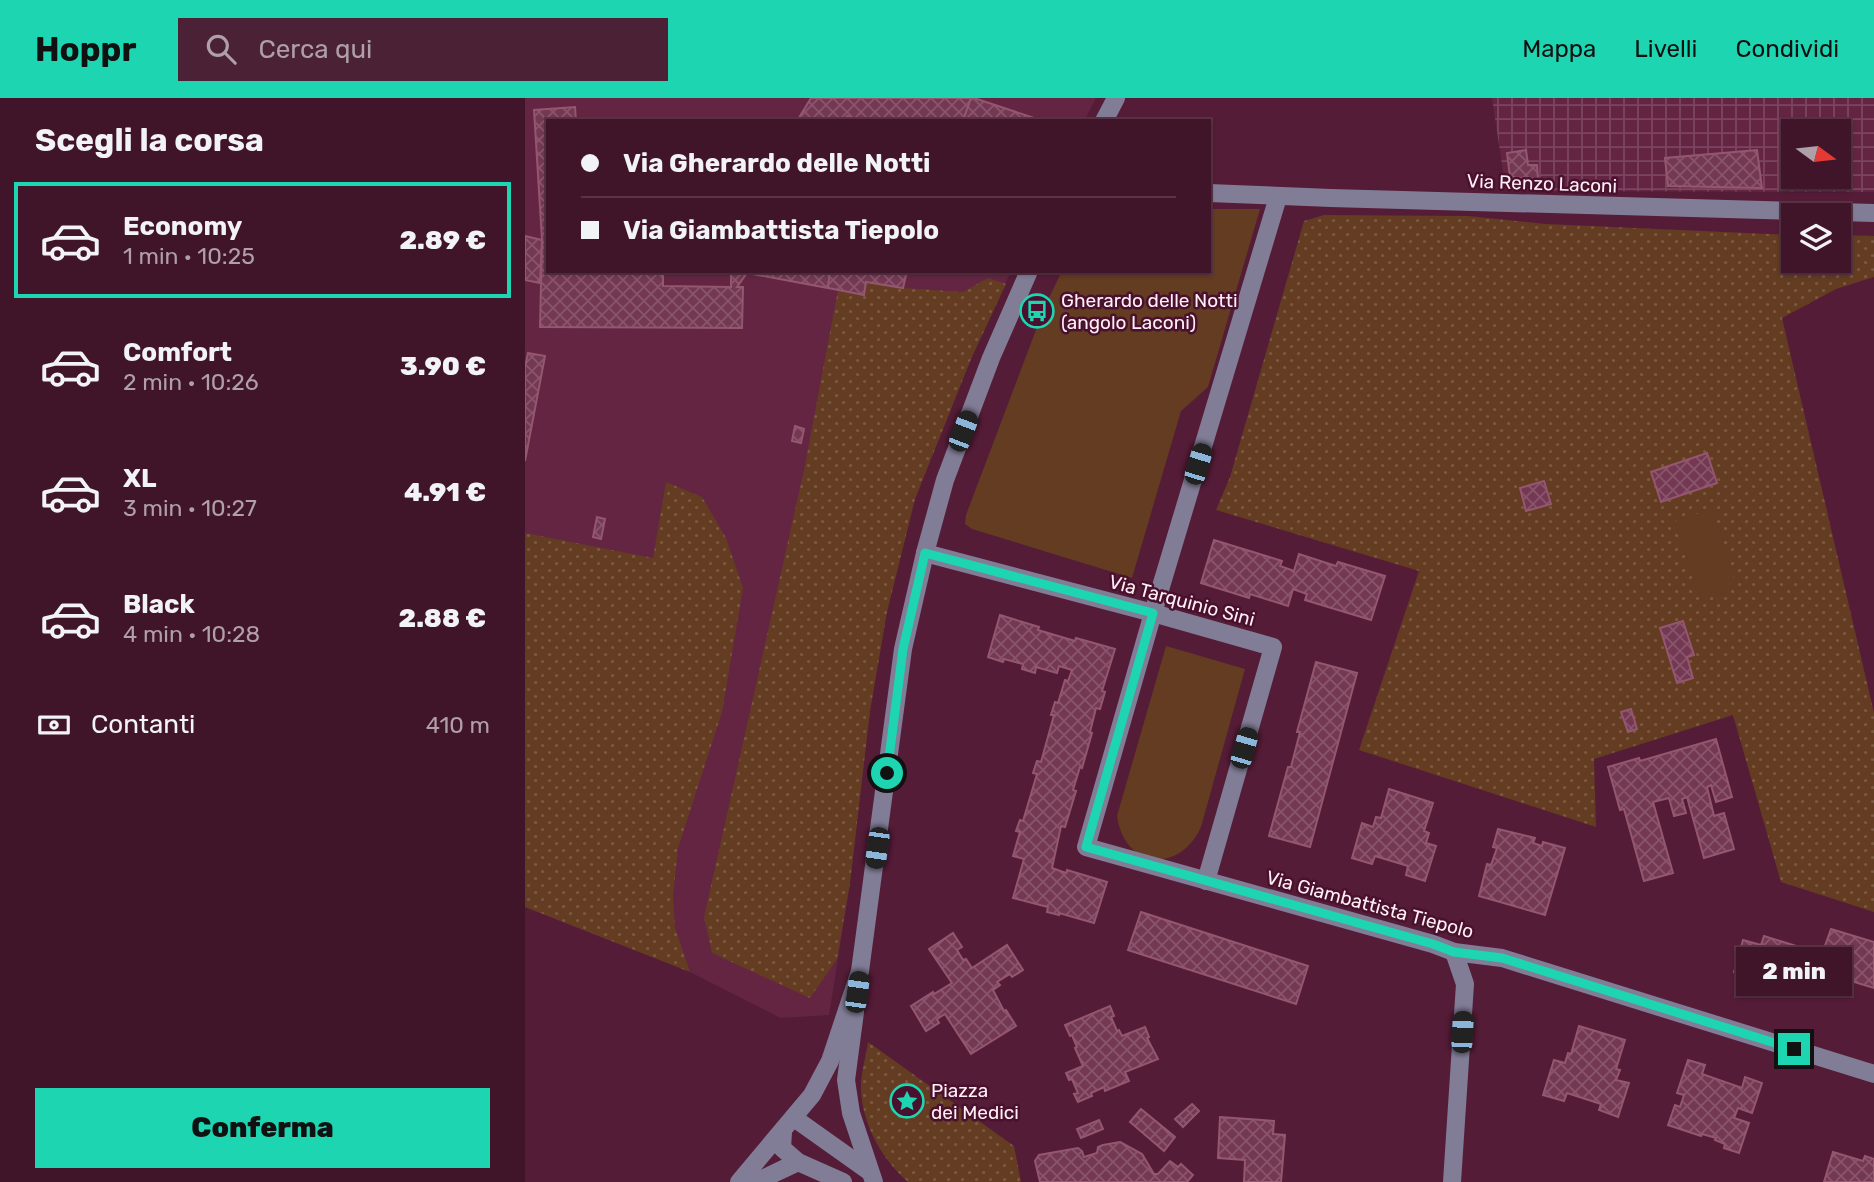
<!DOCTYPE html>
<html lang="it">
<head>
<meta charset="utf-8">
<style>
	body { margin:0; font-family:Rubik,sans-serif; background:#4b2235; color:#f1f3f6; height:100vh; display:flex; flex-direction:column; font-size:26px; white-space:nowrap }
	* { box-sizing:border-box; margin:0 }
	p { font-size:23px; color:#ae9fa8 }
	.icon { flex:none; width:38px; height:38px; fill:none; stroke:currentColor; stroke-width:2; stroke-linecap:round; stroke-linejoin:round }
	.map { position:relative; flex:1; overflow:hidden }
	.details { display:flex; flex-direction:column; background:#401529; width:525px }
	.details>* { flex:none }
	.hud { position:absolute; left:21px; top:21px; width:665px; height:154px; border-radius:0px; box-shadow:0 2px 5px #0004,0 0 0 2px #593446; display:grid; align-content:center; height:154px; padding:0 35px; background:#401529 }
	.needle { width:46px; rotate:105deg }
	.buttons { position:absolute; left:1256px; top:21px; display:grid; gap:14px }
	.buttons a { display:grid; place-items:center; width:70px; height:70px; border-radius:0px; background:#401529; box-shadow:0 2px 5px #0004,0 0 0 2px #593446; font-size:35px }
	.end { position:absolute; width:32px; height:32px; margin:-16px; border:9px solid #1dd5b1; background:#111; box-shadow:0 0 0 4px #111 }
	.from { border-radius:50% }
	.bubble { position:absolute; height:49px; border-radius:0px; background:#401529; box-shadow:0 2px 5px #0004,0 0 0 2px #593446; font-size:23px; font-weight:800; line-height:49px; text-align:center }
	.car { position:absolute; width:21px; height:42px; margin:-21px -10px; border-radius:9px; box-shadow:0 0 5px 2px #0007; background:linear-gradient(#222 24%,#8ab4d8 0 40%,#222 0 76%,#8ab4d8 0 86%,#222 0) }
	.hud b { display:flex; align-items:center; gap:24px; height:66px; font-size:26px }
	.hud b+b { border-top:2px solid #593446 }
	.hud i { width:18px; height:18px; background:#f1f3f6 }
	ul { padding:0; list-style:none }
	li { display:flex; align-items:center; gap:21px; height:116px; margin:0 14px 10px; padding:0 21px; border:4px solid transparent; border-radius:0px }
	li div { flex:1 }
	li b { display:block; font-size:26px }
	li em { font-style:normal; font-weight:800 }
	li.on { border-color:#1dd5b1 }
	li>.icon { width:63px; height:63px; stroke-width:1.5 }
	h2 { padding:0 35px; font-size:32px; line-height:84px }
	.pay { display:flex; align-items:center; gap:18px; height:77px; padding:0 35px; font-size:26px }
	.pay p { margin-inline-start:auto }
	.primary-button { display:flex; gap:14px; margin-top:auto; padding:14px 35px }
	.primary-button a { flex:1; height:80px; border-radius:0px; background:#1dd5b1; color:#111; font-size:28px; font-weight:800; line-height:80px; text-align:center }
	header { display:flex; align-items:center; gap:42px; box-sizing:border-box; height:98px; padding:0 35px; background:#1dd5b1; color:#111 }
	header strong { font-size:33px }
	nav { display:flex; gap:38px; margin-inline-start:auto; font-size:24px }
	.search { width:490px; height:63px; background:#4b2235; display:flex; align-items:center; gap:18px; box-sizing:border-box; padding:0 24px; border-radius:0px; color:#ae9fa8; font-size:26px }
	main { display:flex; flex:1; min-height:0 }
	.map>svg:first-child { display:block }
	.built { fill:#642543 }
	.industrial { fill:url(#industrial-grid); fill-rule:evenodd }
	.grass { fill:url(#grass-dots) }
	.park { fill:#633c21 }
	.building { fill:url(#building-cross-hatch); stroke:#955670; stroke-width:2 }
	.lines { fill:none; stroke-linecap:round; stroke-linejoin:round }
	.minor { stroke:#827d97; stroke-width:18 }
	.route { stroke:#1dd5b1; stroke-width:9 }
	.labels { text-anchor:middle; stroke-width:5; stroke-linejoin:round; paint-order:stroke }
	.street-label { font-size:19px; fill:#ffeff5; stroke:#49112d }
	.poi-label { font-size:19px; fill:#ffeff5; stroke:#49112d; text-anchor:start }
</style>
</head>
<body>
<header>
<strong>Hoppr</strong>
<div class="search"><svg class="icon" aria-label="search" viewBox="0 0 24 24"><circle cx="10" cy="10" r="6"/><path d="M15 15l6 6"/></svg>Cerca qui</div>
<nav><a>Mappa</a><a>Livelli</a><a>Condividi</a></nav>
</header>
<main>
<section class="details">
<h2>Scegli la corsa</h2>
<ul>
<li class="on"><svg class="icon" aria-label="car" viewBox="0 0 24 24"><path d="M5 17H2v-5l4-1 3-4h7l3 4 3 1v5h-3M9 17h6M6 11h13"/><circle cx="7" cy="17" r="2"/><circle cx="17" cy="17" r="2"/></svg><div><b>Economy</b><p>1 min · 10:25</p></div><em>2.89 €</em></li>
<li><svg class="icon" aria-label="car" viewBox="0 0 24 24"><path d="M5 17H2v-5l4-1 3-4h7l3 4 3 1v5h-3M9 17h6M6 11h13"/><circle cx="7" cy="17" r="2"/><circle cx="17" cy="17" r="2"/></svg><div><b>Comfort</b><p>2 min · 10:26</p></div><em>3.90 €</em></li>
<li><svg class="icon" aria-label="car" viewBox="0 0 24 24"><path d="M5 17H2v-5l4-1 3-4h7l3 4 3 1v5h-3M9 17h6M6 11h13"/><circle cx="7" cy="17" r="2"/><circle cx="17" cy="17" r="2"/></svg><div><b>XL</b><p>3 min · 10:27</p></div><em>4.91 €</em></li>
<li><svg class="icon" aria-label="car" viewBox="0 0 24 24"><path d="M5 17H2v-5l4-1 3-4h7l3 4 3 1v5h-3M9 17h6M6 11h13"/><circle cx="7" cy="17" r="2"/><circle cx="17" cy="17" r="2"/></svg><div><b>Black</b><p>4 min · 10:28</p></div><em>2.88 €</em></li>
</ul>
<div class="pay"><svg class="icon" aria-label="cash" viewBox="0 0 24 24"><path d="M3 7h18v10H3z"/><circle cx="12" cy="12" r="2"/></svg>Contanti<p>410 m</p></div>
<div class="primary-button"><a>Conferma</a></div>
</section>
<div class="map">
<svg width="1349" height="1084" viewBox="0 0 1349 1084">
	<defs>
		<pattern id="industrial-grid" width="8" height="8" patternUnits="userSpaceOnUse" patternTransform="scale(1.75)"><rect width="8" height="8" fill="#642543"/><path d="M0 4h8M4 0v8" fill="none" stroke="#7b455f"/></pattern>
		<pattern id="grass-dots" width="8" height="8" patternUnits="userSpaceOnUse" patternTransform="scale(1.75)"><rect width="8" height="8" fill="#633c21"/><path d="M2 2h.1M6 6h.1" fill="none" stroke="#7a5842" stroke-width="1.8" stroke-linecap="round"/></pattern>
		<pattern id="building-cross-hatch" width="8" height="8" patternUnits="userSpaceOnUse" patternTransform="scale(1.75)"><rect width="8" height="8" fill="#743852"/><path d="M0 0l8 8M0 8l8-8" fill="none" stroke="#89556c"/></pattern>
	</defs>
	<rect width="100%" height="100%" fill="#551c37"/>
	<path class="built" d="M0 0H571L559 23H23V173H486L446 261 390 401 362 513 345 613 325 785 304 917 256 920 165 874 0 809Z"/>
	<path class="industrial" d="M967 0H1349V94L981 93ZM1269 33H1314V79H1269Z"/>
	<g class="grass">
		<path d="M799 117 943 118 1021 126 1269 137V163H1314V137L1349 138V179L1311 191 1257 220 1349 615V814L1256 784 1208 617 1069 661 1071 729 834 652 894 473 691 412 705 379 779 123Z"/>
		<path d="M463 180 481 186 446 261 390 401 362 514 345 613 325 785 312 861 285 900 187 855 179 819 279 372 313 192 339 197 341 184 378 190 438 194Z"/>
		<path d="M141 384 177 399 201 440 218 490 197 614 153 750 148 799 150 830 165 874 0 809V435L128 460Z"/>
		<path d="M343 944 489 1048 496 1084H383C357 1061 338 1028 336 993 335 977 341 959 343 944Z"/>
	</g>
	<g class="park">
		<path d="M684 111H735L683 289 656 313 607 480 447 431 440 426 441 417 520 208 537 173H684Z"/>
		<path d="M1187 411 1212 490 1175 502 1150 423Z"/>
		<path d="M641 548 720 571 676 729C654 777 599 770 592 718Z"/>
	</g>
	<g class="building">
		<path d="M286 0H446L438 23H337L322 18 319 23H272Z"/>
		<path d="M446 0H449L518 23H438Z"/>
		<path d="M50 9 51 23H23V173H138V188L206 189V173H305L303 190 222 175 212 189H218L217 230 15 229 17 142 9 12Z"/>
		<path d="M1001 52 1003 67H1012L1013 81 985 79 982 55Z"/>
		<path d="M1232 52 1237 90 1143 88 1140 60Z"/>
		<path d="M0 138 17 142 15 185 0 182Z"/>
		<path d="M305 173H382L378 190 341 184 339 197 303 190Z"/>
		<path d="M3 255 20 258 0 363V269Z"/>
		<path d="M270 328 279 331 276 345 267 343Z"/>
		<path d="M1182 355 1192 385 1136 404 1126 374Z"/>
		<path d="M1019 383 1026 406 1001 413 995 390Z"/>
		<path d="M72 419 80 421 76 441 68 439Z"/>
		<path d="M689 442 757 463 755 468 769 473 774 456 811 468 813 464 860 478 846 522 780 502 782 496 768 491 763 508 725 496 724 500 676 485Z"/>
		<path d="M475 517 514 529 513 532 550 543 551 540 590 551 577 593 580 594 575 611 571 610 565 634 567 635 557 670 555 669 548 692 551 693 540 729 536 728 527 770 541 775 542 772 582 784 569 825 534 815V817L522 814 523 809 488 800 499 761 488 758 495 734 491 733 495 722 498 723 512 676 508 675 512 663 516 664 529 617H526L530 604 533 605 540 582 543 583 547 572 534 568 532 575 511 569 510 575 497 571 498 566 479 561 478 564 463 559Z"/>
		<path d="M1158 523 1169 557 1162 559 1168 580 1152 585 1135 530Z"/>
		<path d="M791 564 832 575 785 749 744 738 763 669H766L775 634H772Z"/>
		<path d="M1106 611 1112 631 1103 634 1096 614Z"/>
		<path d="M1191 641 1207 699 1191 704 1186 687 1182 689 1189 718 1199 715 1209 751 1179 760 1162 699 1157 701 1161 715 1149 718 1144 700 1128 704 1148 775 1119 783 1099 711 1095 712 1083 669 1114 660 1115 663Z"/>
		<path d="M864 691 908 705 899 733 904 735 901 745 911 748 900 783 881 777 883 768 850 758 847 766 827 760 837 725 848 729 851 719 856 720Z"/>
		<path d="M973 731 1010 740 1008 745 1017 748 1018 744 1040 750 1020 817 954 798 962 766 966 767 972 750 968 749Z"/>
		<path d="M616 814 783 868 771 906 603 852Z"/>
		<path d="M1306 831 1349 844V890L1293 873 1285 898 1209 874 1218 842 1236 847 1239 838 1297 856Z"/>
		<path d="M428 835 437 849 432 852 438 862 441 861 447 870 482 847 498 872 487 879 485 876 472 884 475 887 468 892 479 913 481 912 491 928 446 956 420 916 412 921 414 925 401 933 386 908 408 894 409 896 427 885 404 851Z"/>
		<path d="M585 908 589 918 586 919 592 933 594 932 597 938 620 929 624 939 622 940 633 961 600 974 604 983 580 993 579 989 566 995 567 998 553 1004 549 996 553 995 547 981 544 982 541 975 558 968 550 950 552 949 547 937 545 938 540 927Z"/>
		<path d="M1054 928 1100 942 1091 971 1095 972 1091 982 1104 985 1093 1019 1074 1012 1076 1006 1042 995 1039 1003 1018 997 1029 962 1040 965 1043 955 1046 956Z"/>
		<path d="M1163 962 1180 967 1177 976 1217 990 1220 979 1237 985 1227 1015 1213 1010 1209 1020 1224 1025 1214 1055 1199 1050 1200 1046 1190 1042 1191 1040 1177 1036 1176 1038 1143 1027 1150 1007 1155 1009 1159 997 1152 995Z"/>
		<path d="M667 1006 674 1013 658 1029 650 1021Z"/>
		<path d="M616 1011 650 1039 639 1053 605 1024Z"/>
		<path d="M695 1019 749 1023 748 1036 760 1037 756 1084H719L720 1062 693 1060Z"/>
		<path d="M574 1022 578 1031 556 1040 552 1031Z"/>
		<path d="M595 1044 617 1056 629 1076H633L645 1063 653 1069 656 1066 668 1077 662 1084H515L510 1063 514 1057 553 1050 557 1053 559 1059 572 1055 573 1049 578 1047Z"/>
		<path d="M1308 1054 1338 1063 1340 1058 1349 1061V1084H1299Z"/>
	</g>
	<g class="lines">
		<g class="minor">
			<path d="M579 23 591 0"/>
			<path d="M684 95 806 100 1349 115"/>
			<path d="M753 99 628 515 561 749 908 846 929 854 977 860 1349 976"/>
			<path d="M400 455 628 515 748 549 681 783"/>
			<path d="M330 914 321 982 326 1015 349 1084"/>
			<path d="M269 1020 345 1074"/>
			<path d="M258 1034 257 1050 273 1064 318 1084"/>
			<path d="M214 1084 287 997 305 963 335 873 378 551 400 455 420 382 466 260 504 173"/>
			<path d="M231 1084 273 1064"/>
			<path d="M927 1084 940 886 929 854"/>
		</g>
	</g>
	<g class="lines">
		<path class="route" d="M362 675 378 551 400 455 628 515 561 749 908 846 929 854 977 860 1269 951"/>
	</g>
	<defs>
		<symbol id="bus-ring" viewBox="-11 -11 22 22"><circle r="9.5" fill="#49112d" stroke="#1dd5b1" stroke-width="1.5"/><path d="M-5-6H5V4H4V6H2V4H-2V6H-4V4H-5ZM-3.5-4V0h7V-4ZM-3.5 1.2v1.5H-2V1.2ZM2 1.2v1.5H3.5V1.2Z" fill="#1dd5b1"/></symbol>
		<symbol id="sight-ring" viewBox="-11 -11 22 22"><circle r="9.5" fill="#49112d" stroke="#1dd5b1" stroke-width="1.5"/><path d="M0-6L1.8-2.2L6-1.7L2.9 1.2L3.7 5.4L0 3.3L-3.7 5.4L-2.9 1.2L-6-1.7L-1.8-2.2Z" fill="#1dd5b1"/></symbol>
	</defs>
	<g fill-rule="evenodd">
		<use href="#bus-ring" x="493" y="194" width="38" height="38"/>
		<use href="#sight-ring" x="363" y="984" width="38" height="38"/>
	</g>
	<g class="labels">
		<g class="street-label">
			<text transform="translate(1017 85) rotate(2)" y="7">Via Renzo Laconi</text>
			<text transform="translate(657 502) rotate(15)" y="7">Via Tarquinio Sini</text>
			<text transform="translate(845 806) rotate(15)" y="7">Via Giambattista Tiepolo</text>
		</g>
		<g class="poi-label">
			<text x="536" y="209">Gherardo delle Notti<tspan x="536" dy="22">(angolo Laconi)</tspan></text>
			<text x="406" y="999">Piazza<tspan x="406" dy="22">dei Medici</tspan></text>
		</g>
	</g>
</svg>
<div class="buttons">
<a><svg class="needle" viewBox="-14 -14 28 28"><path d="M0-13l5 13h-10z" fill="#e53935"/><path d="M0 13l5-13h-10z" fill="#ae9fa8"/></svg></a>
<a><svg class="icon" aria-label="layers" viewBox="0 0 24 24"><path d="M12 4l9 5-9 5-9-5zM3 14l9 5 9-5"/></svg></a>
</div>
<i class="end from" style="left:362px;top:675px"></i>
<i class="end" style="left:1269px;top:951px"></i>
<div class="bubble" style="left:1211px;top:849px;width:116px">2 min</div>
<i class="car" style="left:438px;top:333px;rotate:21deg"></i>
<i class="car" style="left:673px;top:366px;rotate:17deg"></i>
<i class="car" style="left:719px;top:650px;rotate:16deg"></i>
<i class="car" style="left:352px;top:750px;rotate:188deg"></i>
<i class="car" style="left:332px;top:894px;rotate:8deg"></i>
<i class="car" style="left:937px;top:934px;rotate:3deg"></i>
<div class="hud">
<b><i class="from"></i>Via Gherardo delle Notti</b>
<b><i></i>Via Giambattista Tiepolo</b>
</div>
</div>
</main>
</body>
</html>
